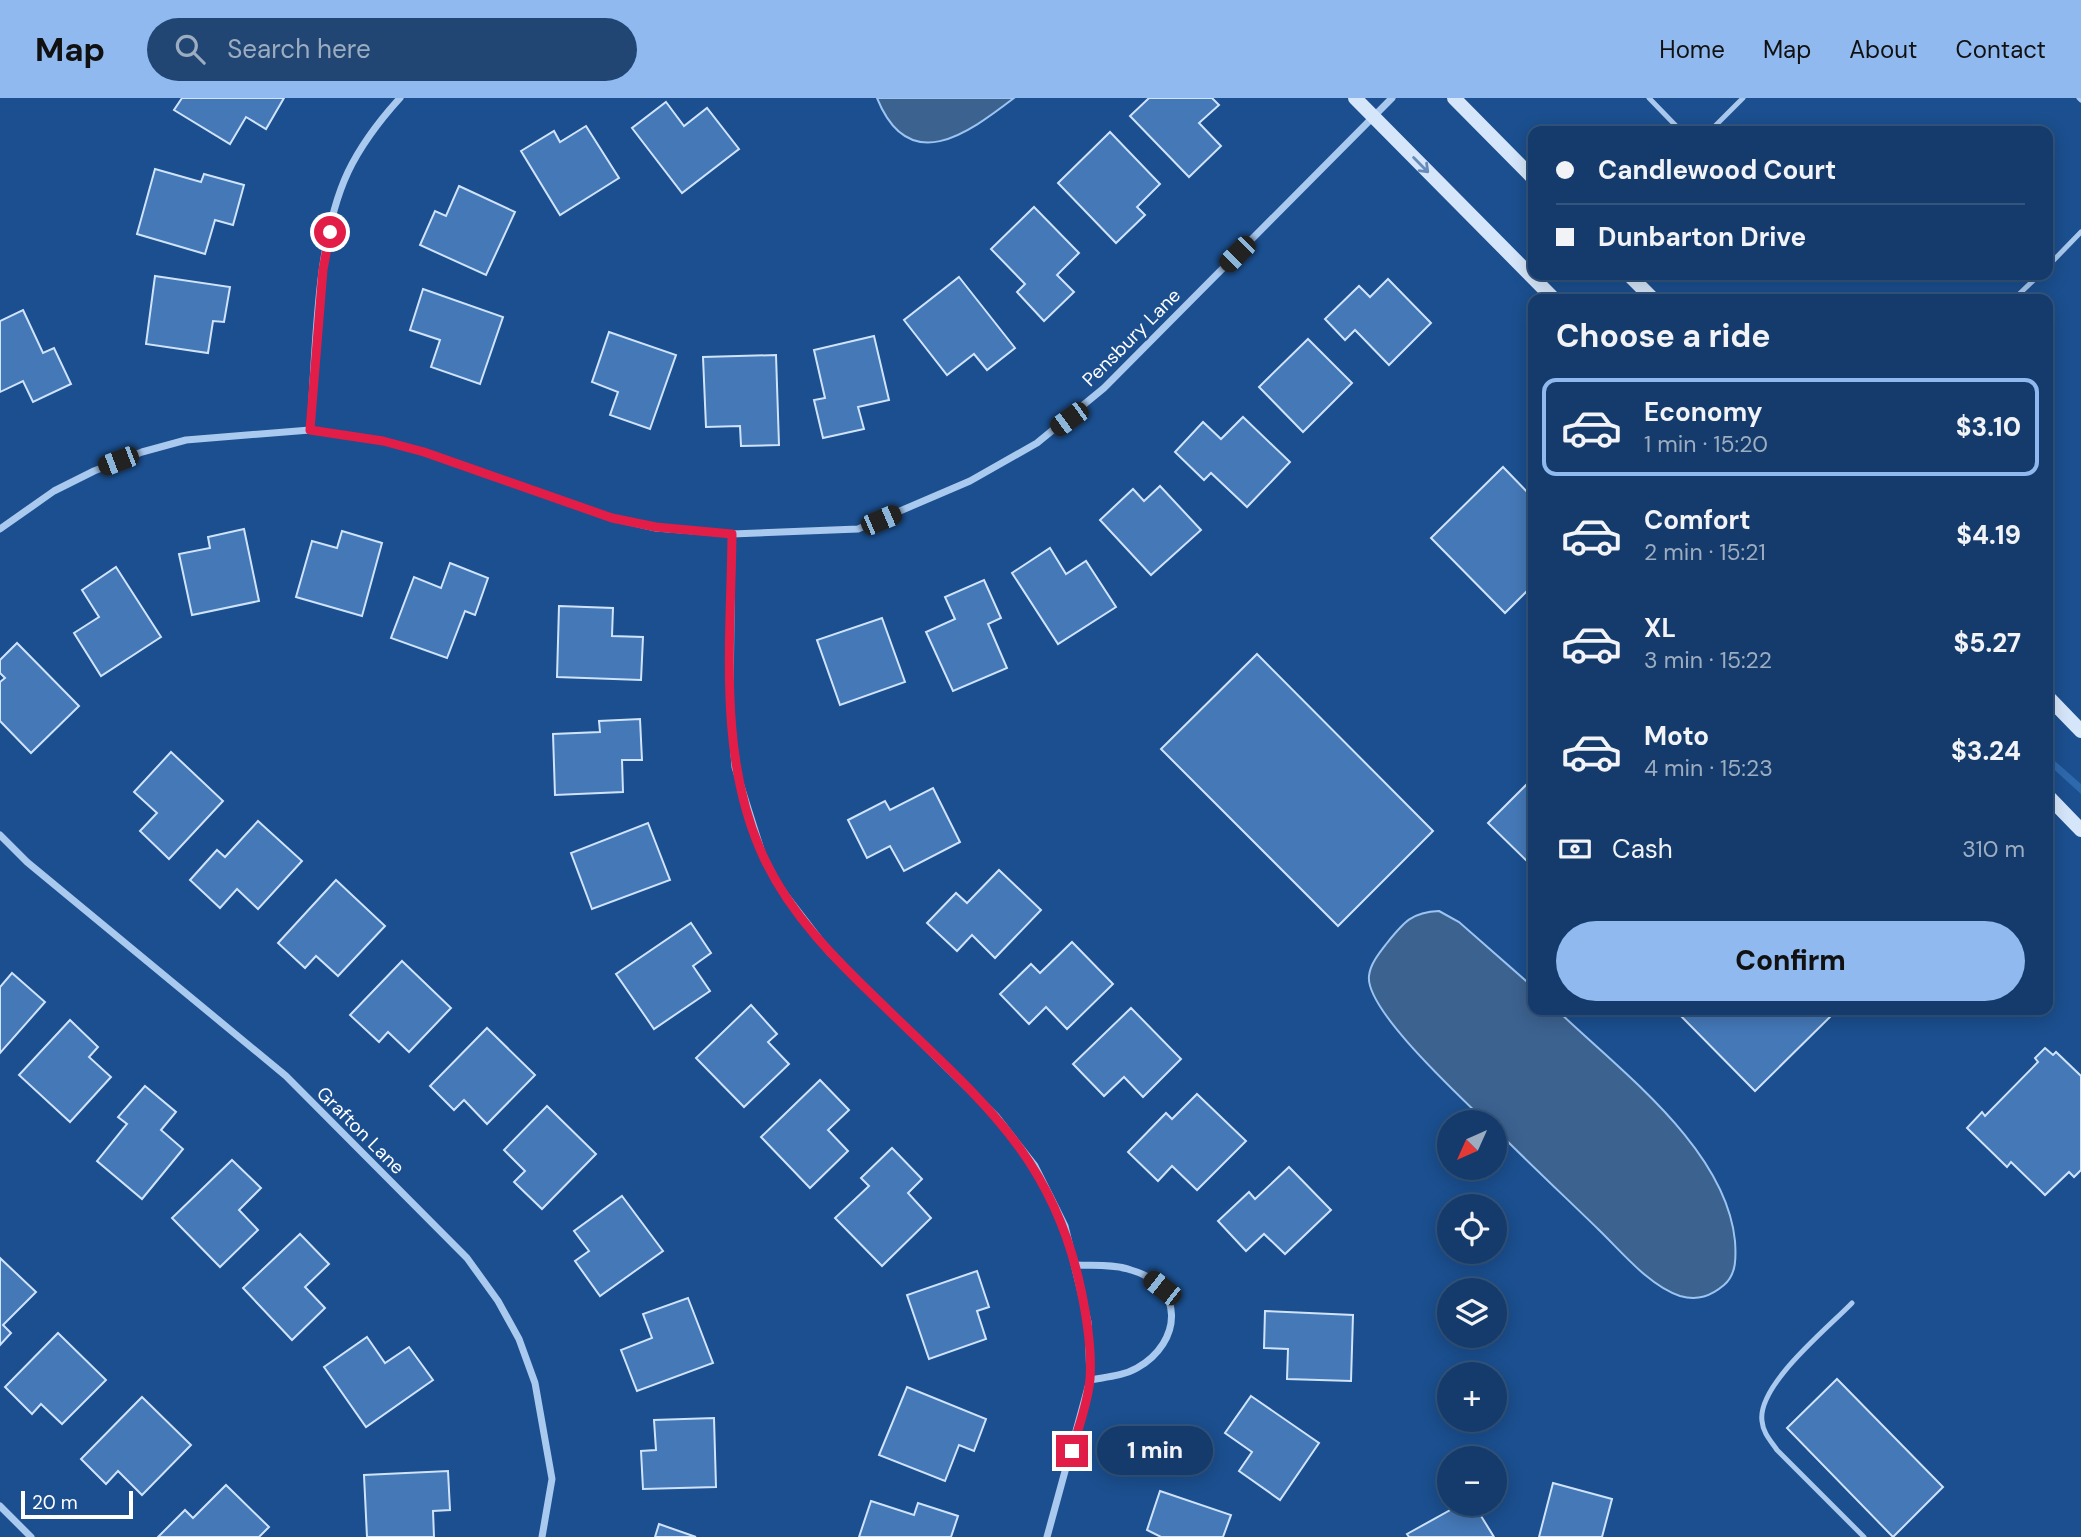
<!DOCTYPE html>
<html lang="en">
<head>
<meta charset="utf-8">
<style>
	body { margin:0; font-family:"DM Sans",sans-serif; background:#214673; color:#f1f3f6; height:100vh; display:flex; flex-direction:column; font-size:26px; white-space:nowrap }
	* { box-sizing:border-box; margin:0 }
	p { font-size:23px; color:#9dadc1 }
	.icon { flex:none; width:38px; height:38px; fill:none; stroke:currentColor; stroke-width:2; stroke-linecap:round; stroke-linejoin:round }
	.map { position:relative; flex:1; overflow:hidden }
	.panel { position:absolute; left:1528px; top:196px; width:525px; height:721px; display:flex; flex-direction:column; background:#143b6b; border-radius:14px; box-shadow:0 4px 18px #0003,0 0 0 2px #33557e }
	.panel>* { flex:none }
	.top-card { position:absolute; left:1528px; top:28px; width:525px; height:154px; border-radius:14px; box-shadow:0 4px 18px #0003,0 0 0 2px #33557e; display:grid; align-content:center; height:154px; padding:0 28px; background:#143b6b }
	.needle { width:46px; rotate:225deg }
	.controls { position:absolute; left:1437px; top:1012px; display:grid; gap:14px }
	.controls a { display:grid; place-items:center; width:70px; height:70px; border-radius:50%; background:#143b6b; box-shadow:0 4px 18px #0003,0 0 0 2px #33557e; font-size:35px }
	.scale { position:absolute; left:21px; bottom:18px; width:112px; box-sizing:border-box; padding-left:7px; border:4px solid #fff; border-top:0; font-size:19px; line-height:24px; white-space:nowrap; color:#fff; -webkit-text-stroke:5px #1b4f8f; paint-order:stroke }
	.end { position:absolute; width:32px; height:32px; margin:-16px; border:9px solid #e11d48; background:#fff; box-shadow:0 0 0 4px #fff }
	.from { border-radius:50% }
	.bubble { position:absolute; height:49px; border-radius:24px; background:#143b6b; box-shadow:0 4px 18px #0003,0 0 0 2px #33557e; font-size:23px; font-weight:800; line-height:49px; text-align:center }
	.car { position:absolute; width:21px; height:42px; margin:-21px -10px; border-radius:9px; box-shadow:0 0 5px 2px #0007; background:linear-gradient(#222 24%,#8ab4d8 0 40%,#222 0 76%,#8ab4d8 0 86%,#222 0) }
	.top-card b { display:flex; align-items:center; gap:24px; height:66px; font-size:26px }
	.top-card b+b { border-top:2px solid #33557e }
	.top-card i { width:18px; height:18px; background:#f1f3f6 }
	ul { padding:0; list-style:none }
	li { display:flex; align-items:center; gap:21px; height:98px; margin:0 14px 10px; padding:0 14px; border:4px solid transparent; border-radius:14px }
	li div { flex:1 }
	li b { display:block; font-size:26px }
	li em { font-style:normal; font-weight:800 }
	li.current { border-color:#90b9f0 }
	li>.icon { width:63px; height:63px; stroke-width:1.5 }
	h2 { padding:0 28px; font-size:32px; line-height:84px }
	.pay { display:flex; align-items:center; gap:18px; height:77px; padding:0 28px; font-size:26px }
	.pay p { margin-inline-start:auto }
	.button { display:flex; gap:14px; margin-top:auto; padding:14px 28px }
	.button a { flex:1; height:80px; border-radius:42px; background:#90b9f0; color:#111; font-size:28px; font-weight:800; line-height:80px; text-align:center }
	header { display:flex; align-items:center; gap:42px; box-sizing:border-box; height:98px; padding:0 35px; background:#90b9f0; color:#111 }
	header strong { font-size:33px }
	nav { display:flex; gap:38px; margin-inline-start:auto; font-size:24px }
	.search { width:490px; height:63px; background:#214673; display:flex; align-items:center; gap:18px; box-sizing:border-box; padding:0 24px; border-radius:38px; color:#9dadc1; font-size:26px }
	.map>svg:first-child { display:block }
	.green { fill:#2e69ad }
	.water { fill:#3c6290; stroke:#9cc4f0; stroke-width:2 }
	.building { fill:#4478b7; stroke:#cfe3fa; stroke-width:2 }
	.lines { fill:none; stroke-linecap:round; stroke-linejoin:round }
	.service { stroke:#a9c9ee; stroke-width:5 }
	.minor { stroke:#a9c9ee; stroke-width:7 }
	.secondary { stroke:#d6e6fa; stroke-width:14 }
	.oneway { stroke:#668bba }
	.route { stroke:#e11d48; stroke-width:9 }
	.labels { text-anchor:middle; stroke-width:5; stroke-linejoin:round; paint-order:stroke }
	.street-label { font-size:19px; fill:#fff; stroke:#1b4f8f }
</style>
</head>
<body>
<header>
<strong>Map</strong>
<div class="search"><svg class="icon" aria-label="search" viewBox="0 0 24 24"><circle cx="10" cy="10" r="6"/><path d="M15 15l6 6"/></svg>Search here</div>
<nav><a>Home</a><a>Map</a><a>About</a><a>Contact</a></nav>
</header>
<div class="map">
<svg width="2081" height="1439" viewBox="0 0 2081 1439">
	<rect width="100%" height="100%" fill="#1b4f8f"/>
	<path class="green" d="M2048 657 2081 686V696L2048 666Z"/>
	<g class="water">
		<path d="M877 0H1014C967 36 909 79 877 0Z"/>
		<path d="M1439 813 1459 824 1533 889V912H1557C1619 972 1726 1050 1735 1143 1736 1158 1737 1176 1724 1187 1711 1198 1698 1203 1680 1198 1649 1188 1621 1153 1598 1131 1564 1098 1529 1065 1495 1031L1494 1024H1486C1462 1000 1365 912 1369 878 1370 866 1380 854 1387 845 1404 824 1412 814 1439 813Z"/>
	</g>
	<g class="building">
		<path d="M182 0H284L266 31 246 19 230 46 174 12Z"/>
		<path d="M1149 0H1212L1219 7 1199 25 1221 48 1189 79 1130 18Z"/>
		<path d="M666 4 684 28 707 10 739 51 682 95 632 30Z"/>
		<path d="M586 28 619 80 560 117 521 53 554 33 560 44Z"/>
		<path d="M1110 34 1160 86 1137 109 1145 117 1116 145 1058 85Z"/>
		<path d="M155 71 201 84 204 76 244 87 233 127 215 122 205 156 137 136Z"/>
		<path d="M459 88 515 114 486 177 420 147 435 113 446 118Z"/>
		<path d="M1034 109 1079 155 1057 177 1074 194 1044 223 1017 194 1025 186 991 151Z"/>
		<path d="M155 178 230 189 224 224 213 223 208 255 146 246Z"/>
		<path d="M959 179 1015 250 987 272 974 256 947 277 904 222Z"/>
		<path d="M1388 181 1431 225 1389 267 1355 232 1345 242 1325 221 1359 188 1370 199Z"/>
		<path d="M423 191 503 219 480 286 431 269 440 242 410 232Z"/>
		<path d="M23 212 43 255 54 250 71 286 33 304 23 283 0 294V223Z"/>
		<path d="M609 234 676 257 650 331 610 317 618 294 592 284Z"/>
		<path d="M874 238 889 302 858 309 864 331 823 340 814 302 825 300 814 252Z"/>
		<path d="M1308 241 1352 285 1303 334 1259 289Z"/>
		<path d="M776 257 779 347 741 348 740 328 706 329 703 259Z"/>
		<path d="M1243 319 1290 364 1247 409 1211 375 1204 382 1175 354 1203 324 1221 341Z"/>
		<path d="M1503 369 1533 400V487L1505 515 1431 440Z"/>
		<path d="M1160 388 1201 432 1151 477 1100 422 1133 391 1144 403Z"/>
		<path d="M244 431 259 503 192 517 179 456 210 450 208 439Z"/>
		<path d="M342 433 382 445 362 518 296 499 312 443 337 450Z"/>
		<path d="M1050 450 1066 476 1086 463 1116 509 1058 546 1012 475Z"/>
		<path d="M450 465 488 480 475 517 465 513 447 560 391 540 414 479 441 490Z"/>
		<path d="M116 469 161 539 101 578 74 535 99 519 82 492Z"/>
		<path d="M984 482 1001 520 988 526 1007 570 953 593 926 534 955 521 945 499Z"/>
		<path d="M559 508 613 510 612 538 643 539 641 582 557 579Z"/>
		<path d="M882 520 905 584 840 607 817 542Z"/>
		<path d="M17 545 79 608 31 655 0 623V584L5 580 0 575V562Z"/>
		<path d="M1257 556 1433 733 1338 828 1161 651Z"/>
		<path d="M640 621 642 662H622L623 694 555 697 553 636 600 634 599 623Z"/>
		<path d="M171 654 223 703 169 761 140 733 157 715 134 694Z"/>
		<path d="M1533 680V769L1488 725Z"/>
		<path d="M933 690 960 744 904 773 890 748 867 760 848 722 885 703 890 712Z"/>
		<path d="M258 723 302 763 258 811 237 791 220 810 190 782 217 752 225 759Z"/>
		<path d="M648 725 670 782 592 811 571 755Z"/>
		<path d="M999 772 1041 812 995 860 972 837 957 853 927 825 956 795 967 805Z"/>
		<path d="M336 782 385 828 338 878 316 858 305 870 278 845Z"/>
		<path d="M691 825 711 855 693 868 710 893 654 931 616 876Z"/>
		<path d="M1072 844 1113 886 1067 931 1046 909 1029 926 1000 896 1031 866 1040 875Z"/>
		<path d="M402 863 451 910 409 954 388 934 379 944 350 917Z"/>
		<path d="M12 875 45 904 0 955V889Z"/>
		<path d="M751 907 777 936 768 944 789 966 744 1009 696 960Z"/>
		<path d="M1131 910 1181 961 1143 999 1124 979 1104 998 1073 966Z"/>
		<path d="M1675 912H1837L1755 993Z"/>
		<path d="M70 922 98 949 89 959 111 979 70 1024 19 977Z"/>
		<path d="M487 930 535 977 487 1026 464 1002 454 1012 430 988Z"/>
		<path d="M2045 950 2053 957 2056 954 2081 978V1072L2074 1079 2069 1074 2045 1097 2011 1064 2007 1069 1967 1030 1982 1014 1985 1018 2038 964 2035 960Z"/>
		<path d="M820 982 849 1012 828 1032 848 1053 810 1090 761 1039Z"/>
		<path d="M145 988 176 1014 161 1032 183 1051 142 1101 97 1063 127 1026 118 1019Z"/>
		<path d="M1197 996 1246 1043 1197 1092 1172 1068 1158 1083 1128 1054 1166 1015 1172 1021Z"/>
		<path d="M547 1008 596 1056 542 1111 514 1084 525 1073 504 1052Z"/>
		<path d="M892 1050 922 1081 908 1095 931 1120 882 1168 835 1120 869 1088 861 1080Z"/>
		<path d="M232 1062 261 1090 239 1112 258 1132 220 1169 172 1120Z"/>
		<path d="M1289 1069 1331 1112 1285 1156 1264 1136 1246 1153 1218 1123 1249 1094 1255 1101Z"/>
		<path d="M622 1098 663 1153 600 1198 575 1163 589 1153 574 1133Z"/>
		<path d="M300 1136 329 1166 305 1189 325 1210 292 1242 243 1190Z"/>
		<path d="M0 1160 36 1194 3 1227 11 1235 0 1247Z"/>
		<path d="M977 1173 989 1209 977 1213 986 1241 929 1261 907 1197Z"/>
		<path d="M688 1200 713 1265 637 1293 621 1252 652 1240 643 1216Z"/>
		<path d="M1265 1213 1353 1217 1351 1283 1287 1281 1288 1251 1264 1250Z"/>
		<path d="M58 1235 106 1282 62 1326 41 1306 32 1316 5 1289Z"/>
		<path d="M367 1239 385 1265 409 1249 433 1282 366 1329 324 1269Z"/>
		<path d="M1837 1281 1943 1389 1893 1439 1787 1330Z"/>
		<path d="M907 1289 986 1321 974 1353 959 1347 945 1383 879 1357Z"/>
		<path d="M1251 1298 1319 1345 1280 1402 1239 1373 1252 1354 1225 1335Z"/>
		<path d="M142 1299 191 1347 142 1397 118 1373 106 1386 81 1361Z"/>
		<path d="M714 1320 716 1389 643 1391 641 1353 656 1352 654 1322Z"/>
		<path d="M448 1373 450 1412 433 1413 434 1439H367L364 1377Z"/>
		<path d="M1553 1385 1612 1401 1602 1439H1539Z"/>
		<path d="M226 1387 269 1429 259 1439H158L185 1412 193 1420Z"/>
		<path d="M1160 1393 1231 1417 1223 1439H1161L1147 1432Z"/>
		<path d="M871 1403 914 1417 918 1405 958 1418 951 1439H859Z"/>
		<path d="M1463 1405H1473L1494 1439H1409L1407 1436Z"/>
		<path d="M659 1426 696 1439H655Z"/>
	</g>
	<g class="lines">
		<g class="service">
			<path d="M1649 0 1681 33"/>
			<path d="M2079 0 2081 2"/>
			<path d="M1710 33 1743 0"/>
			<path d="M2048 168 2081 134"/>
			<path d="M2014 201 2039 177"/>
			<path d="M1852 1205C1828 1230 1757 1287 1762 1323 1763 1335 1771 1343 1777 1352L1864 1439"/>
		</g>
		<g class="minor">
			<path d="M310 332C316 255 315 144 348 74 361 47 380 22 400 0"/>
			<path d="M0 431 54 393 94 373 142 354 186 342 310 332 383 343 424 354 612 420 656 430 732 436 858 431 970 383 1037 345 1104 290 1392 0"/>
			<path d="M732 436 730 602 735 669 763 758 780 790 830 855 996 1018 1035 1068 1065 1128 1088 1224 1090 1282 1047 1439"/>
			<path d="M0 737 27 764 286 978 467 1160 498 1203 519 1241 535 1285 552 1381 542 1439"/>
			<path d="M1076 1167C1094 1168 1114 1166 1131 1172 1185 1187 1183 1244 1137 1270 1123 1278 1106 1279 1090 1282"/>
			<path d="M0 1408 31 1439"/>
		</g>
		<g class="secondary">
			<path d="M1355 0 1554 201"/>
			<path d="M1454 0 1533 80"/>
			<path d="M1629 177 1653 201"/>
			<path d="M2048 599 2081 633"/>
			<path d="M2048 698 2081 732"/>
		</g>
	</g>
	<defs><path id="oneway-shaft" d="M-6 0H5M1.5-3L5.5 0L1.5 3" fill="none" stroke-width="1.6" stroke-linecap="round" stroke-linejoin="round" transform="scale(1.75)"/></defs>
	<use class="oneway" href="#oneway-shaft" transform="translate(1421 67) rotate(45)"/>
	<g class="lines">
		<path class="route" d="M330 134 323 172 310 332 383 343 424 354 612 420 656 429 732 436C731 544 717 660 764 760 791 818 837 863 883 907 977 999 1053 1056 1081 1192 1087 1220 1092 1252 1090 1281 1088 1305 1078 1330 1072 1353"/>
	</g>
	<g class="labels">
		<g class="street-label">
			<text transform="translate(1131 239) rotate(-45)" y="7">Pensbury Lane</text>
			<text transform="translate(361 1032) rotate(45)" y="7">Grafton Lane</text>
		</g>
	</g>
</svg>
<div class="controls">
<a><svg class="needle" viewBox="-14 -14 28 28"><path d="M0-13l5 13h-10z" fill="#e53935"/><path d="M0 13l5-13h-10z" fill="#9dadc1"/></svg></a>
<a><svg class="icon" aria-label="locate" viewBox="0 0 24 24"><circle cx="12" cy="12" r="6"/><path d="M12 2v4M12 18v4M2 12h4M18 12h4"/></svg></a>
<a><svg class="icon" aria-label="layers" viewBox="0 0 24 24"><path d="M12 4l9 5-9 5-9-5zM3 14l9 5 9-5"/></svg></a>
<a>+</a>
<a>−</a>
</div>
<div class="scale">20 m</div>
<i class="end from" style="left:330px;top:134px"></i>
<i class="end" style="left:1072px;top:1353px"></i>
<div class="bubble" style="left:1097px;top:1328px;width:116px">1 min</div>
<i class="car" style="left:1237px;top:156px;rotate:225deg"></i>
<i class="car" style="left:1069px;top:321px;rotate:234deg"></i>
<i class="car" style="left:118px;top:363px;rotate:249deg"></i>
<i class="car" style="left:881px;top:422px;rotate:67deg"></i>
<i class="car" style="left:1162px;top:1190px;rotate:308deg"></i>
<div class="top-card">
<b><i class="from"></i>Candlewood Court</b>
<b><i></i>Dunbarton Drive</b>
</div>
<section class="panel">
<h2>Choose a ride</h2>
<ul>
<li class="current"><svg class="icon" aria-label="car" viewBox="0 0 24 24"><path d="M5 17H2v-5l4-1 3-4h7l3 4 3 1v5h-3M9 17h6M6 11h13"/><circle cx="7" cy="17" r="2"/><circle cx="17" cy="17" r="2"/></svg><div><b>Economy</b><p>1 min · 15:20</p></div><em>$3.10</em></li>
<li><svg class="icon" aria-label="car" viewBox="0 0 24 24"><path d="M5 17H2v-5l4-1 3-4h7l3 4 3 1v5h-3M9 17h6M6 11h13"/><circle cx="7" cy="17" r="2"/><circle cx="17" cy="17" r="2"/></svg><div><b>Comfort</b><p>2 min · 15:21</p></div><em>$4.19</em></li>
<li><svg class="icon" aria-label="car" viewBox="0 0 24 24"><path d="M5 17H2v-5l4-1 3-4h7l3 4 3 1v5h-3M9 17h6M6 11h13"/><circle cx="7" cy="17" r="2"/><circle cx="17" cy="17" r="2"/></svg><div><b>XL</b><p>3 min · 15:22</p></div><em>$5.27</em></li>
<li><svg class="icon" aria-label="car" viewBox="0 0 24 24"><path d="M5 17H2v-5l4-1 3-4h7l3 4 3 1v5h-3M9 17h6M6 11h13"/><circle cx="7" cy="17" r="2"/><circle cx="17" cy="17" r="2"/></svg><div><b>Moto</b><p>4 min · 15:23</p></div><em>$3.24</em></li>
</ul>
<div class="pay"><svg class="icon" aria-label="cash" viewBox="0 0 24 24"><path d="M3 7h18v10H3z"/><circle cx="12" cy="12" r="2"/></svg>Cash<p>310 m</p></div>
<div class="button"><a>Confirm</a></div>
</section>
</div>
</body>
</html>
